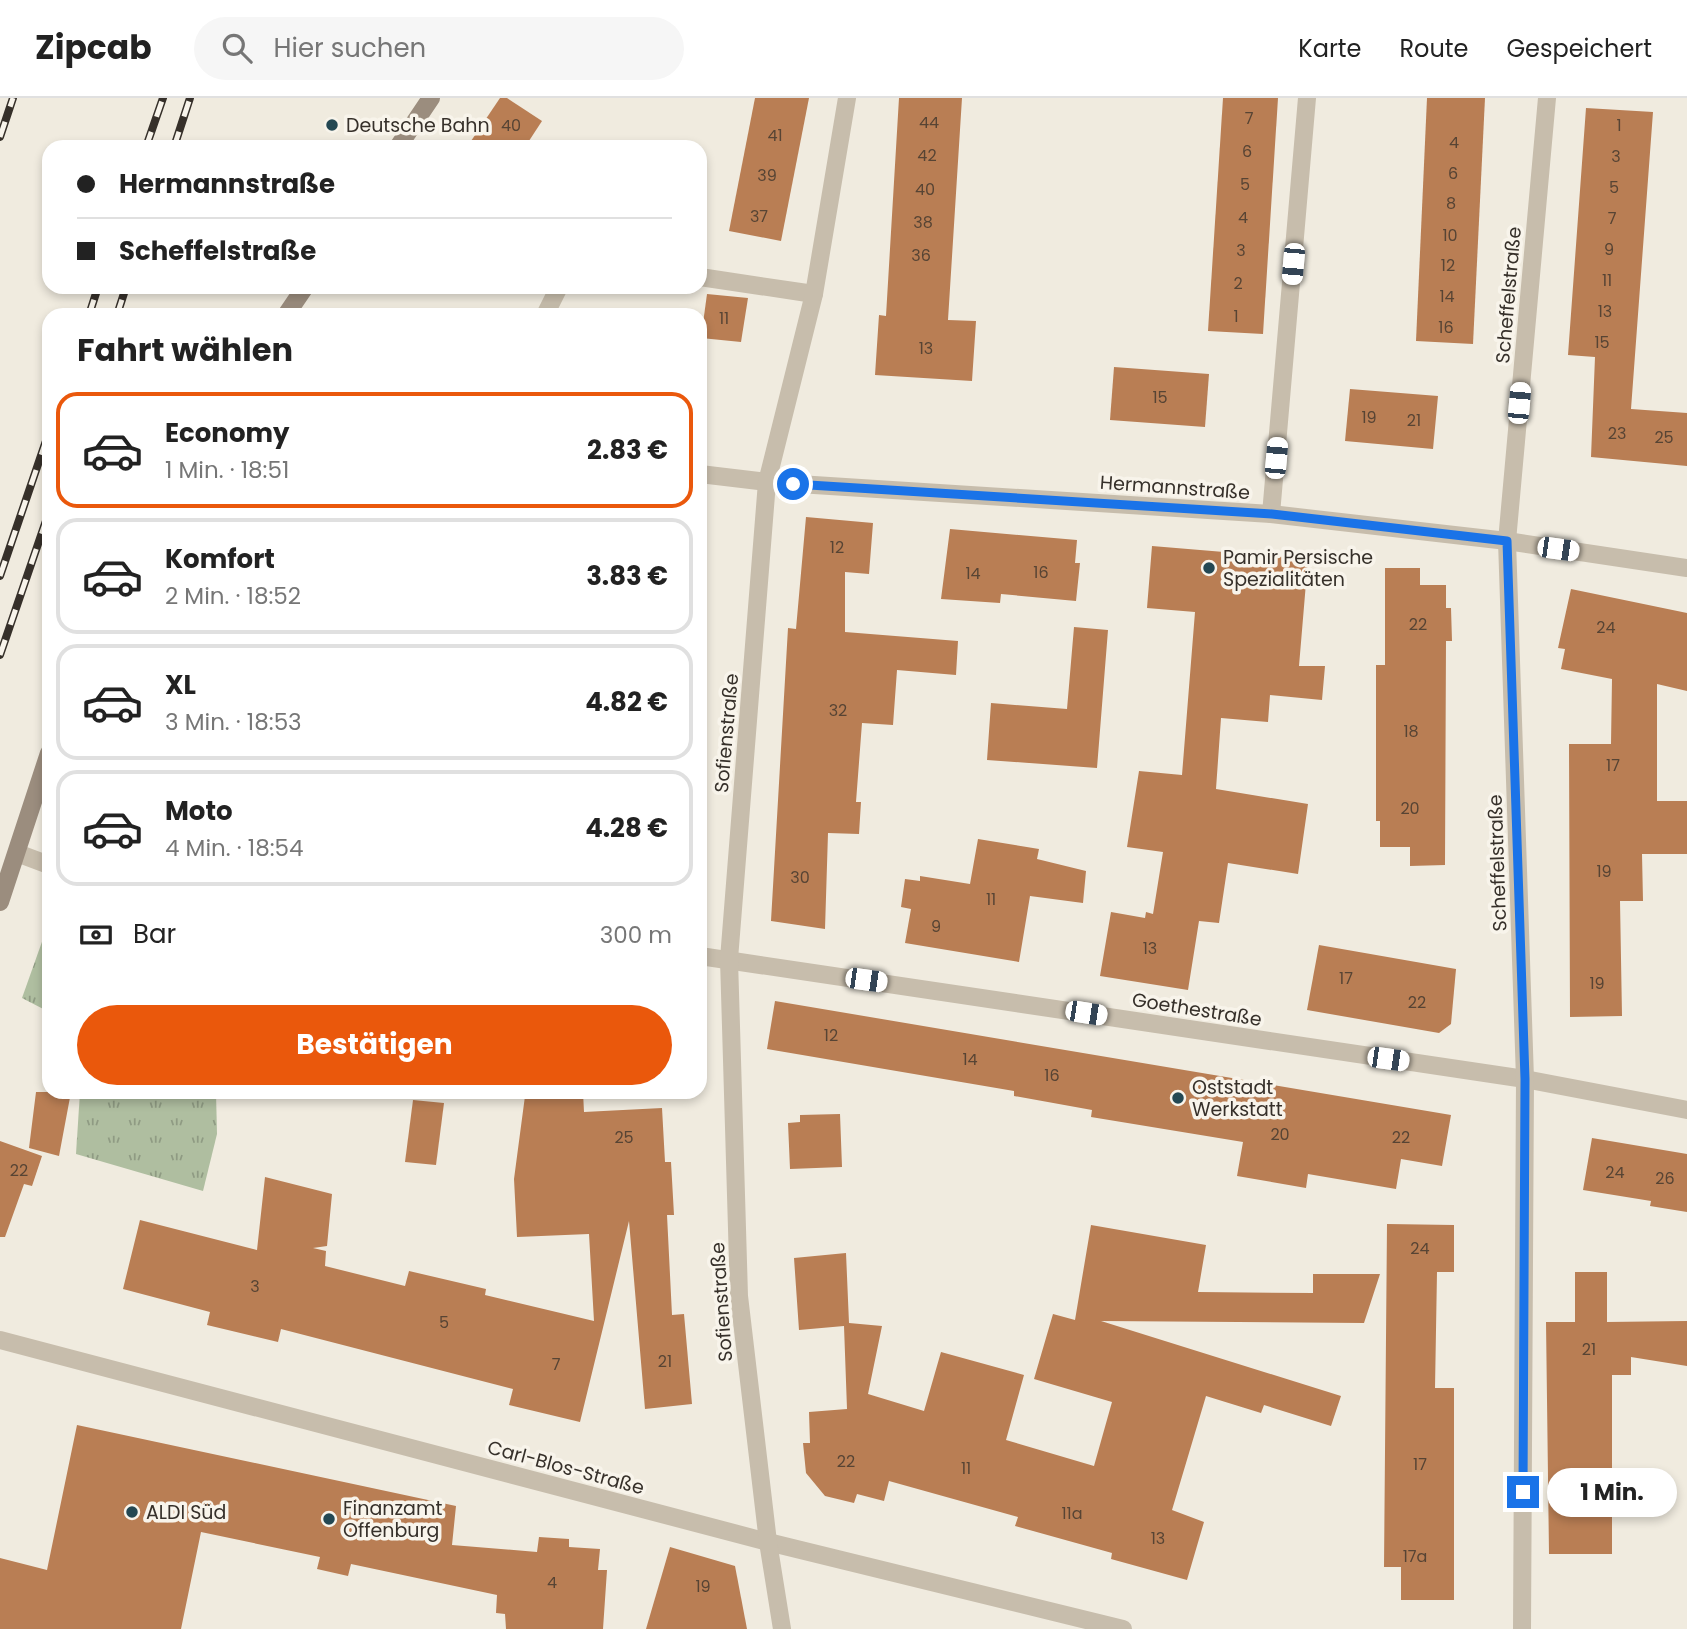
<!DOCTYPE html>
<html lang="de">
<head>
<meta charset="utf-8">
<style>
	body { margin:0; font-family:Poppins,sans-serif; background:#f6f6f6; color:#222; height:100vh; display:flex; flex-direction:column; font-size:26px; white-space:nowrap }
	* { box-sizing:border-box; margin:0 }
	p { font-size:23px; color:#767676 }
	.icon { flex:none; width:38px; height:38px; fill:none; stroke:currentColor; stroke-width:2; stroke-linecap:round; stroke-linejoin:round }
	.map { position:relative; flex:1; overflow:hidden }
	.drawer { position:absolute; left:42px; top:210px; width:665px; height:791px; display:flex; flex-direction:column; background:#fff; border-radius:21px; box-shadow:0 4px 10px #0003 }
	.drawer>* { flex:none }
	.hud { position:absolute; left:42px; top:42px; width:665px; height:154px; border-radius:21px; box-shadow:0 4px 10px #0003; display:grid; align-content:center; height:154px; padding:0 35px; background:#fff }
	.end { position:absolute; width:32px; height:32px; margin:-16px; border:9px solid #1a73e8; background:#fff; box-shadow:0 0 0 4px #fff }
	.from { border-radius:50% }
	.bubble { position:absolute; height:49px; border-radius:24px; background:#fff; box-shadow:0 4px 10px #0003; font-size:23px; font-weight:700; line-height:49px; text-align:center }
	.car { position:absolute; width:21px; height:42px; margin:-21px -10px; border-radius:9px; box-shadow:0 0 5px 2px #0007; background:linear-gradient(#fff 24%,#345 0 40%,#fff 0 76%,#345 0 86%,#fff 0) }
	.hud b { display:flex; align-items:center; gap:24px; height:66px; font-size:26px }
	.hud b+b { border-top:2px solid #e0e0e0 }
	.hud i { width:18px; height:18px; background:#222 }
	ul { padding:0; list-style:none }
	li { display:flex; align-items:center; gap:21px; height:116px; margin:0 14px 10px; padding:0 21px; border:4px solid #e0e0e0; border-radius:21px }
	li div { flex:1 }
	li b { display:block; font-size:26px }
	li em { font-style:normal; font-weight:700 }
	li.selected { border-color:#ea580c }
	li>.icon { width:63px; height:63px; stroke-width:1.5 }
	h2 { padding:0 35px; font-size:32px; line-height:84px }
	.pay { display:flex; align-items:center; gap:18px; height:77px; padding:0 35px; font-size:26px }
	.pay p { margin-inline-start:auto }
	.primary-button { display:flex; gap:14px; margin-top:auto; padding:14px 35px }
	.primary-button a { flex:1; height:80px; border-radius:42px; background:#ea580c; color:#fff; font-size:28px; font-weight:700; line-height:80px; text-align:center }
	header { display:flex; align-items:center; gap:42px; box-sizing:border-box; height:98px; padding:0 35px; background:#fff; border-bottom:2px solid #e0e0e0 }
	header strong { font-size:33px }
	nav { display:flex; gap:38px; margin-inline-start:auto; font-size:24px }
	.search { width:490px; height:63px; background:#f6f6f6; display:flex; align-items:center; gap:18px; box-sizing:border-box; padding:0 24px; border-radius:38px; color:#767676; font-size:26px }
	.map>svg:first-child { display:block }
	.grass { fill:url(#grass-tufts) }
	.building { fill:#b97e54 }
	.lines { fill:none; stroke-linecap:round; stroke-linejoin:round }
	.lane { stroke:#c7bdac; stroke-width:18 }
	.street { stroke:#c7bdac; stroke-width:18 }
	.secondary { stroke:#9b8d7e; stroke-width:18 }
	.rail-casing { stroke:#36302a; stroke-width:8 }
	.rail { stroke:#f8f4eb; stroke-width:5; stroke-dasharray:16; stroke-linecap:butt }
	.route { stroke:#1a73e8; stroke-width:9 }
	.poi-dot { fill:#244853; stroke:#f8f4eb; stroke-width:2.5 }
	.labels { text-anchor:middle; stroke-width:7; stroke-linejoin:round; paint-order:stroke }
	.number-label { font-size:16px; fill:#574434 }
	.poi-label { font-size:19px; fill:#36302a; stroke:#f8f4eb; text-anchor:start }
	.street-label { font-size:19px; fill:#36302a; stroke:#f8f4eb }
</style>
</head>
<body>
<header>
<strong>Zipcab</strong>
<div class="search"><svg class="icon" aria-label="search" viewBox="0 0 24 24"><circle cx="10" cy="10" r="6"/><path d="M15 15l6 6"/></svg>Hier suchen</div>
<nav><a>Karte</a><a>Route</a><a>Gespeichert</a></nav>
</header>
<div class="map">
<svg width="1687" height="1531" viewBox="0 0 1687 1531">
	<defs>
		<pattern id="grass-tufts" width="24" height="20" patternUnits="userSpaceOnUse" patternTransform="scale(1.75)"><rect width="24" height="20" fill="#afbea0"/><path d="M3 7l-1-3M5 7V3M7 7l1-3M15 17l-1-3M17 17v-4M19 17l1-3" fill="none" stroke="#8f9b83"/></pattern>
	</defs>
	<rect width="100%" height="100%" fill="#f0ebdf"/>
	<g class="grass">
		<path d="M49 824V914L22 900Z"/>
		<path d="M80 994H216L217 1036 203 1093 76 1056Z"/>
	</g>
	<g class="building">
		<path d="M500 0H507L542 23 525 49H467Z"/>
		<path d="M755 0H809L781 143 729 133Z"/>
		<path d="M899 0H962L948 222 976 223 972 283 875 277 879 217 886 218Z"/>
		<path d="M1223 0H1278L1263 236 1208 233Z"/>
		<path d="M1427 0H1485L1473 246 1416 243Z"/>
		<path d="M1586 10 1653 14 1631 311 1687 315V368L1591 359 1595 259 1568 257Z"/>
		<path d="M707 196 748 200 741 244 701 240Z"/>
		<path d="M1114 269 1209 276 1205 329 1110 322Z"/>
		<path d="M1350 291 1438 298 1433 351 1345 343Z"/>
		<path d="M806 419 873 425 869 476 845 474V534L958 543 956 577 897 572 893 627 862 625 856 704H861L859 736 828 735 825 831 771 823 788 530 796 531Z"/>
		<path d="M950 431 1077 442 1075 465H1080L1076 503 1001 496 1000 505 941 501Z"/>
		<path d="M1152 448 1308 461 1299 568H1325L1322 602 1270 597 1268 624 1221 620 1216 691 1308 706 1298 776 1228 765 1219 825 1199 823 1188 892 1100 878 1111 814 1145 820 1146 814 1153 816 1163 754 1127 749 1139 673 1182 677 1195 514 1147 510Z"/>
		<path d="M1385 470H1420V487H1446V510H1451L1452 543H1446L1445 767 1410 768V749H1380V723H1376V567H1385Z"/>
		<path d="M1571 491 1687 515V593L1657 586V703H1687V756H1642L1643 803H1620L1622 918 1570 919 1569 646H1611L1612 581 1561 571 1565 551 1558 550Z"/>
		<path d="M1074 529 1108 532 1097 670 987 662 991 605 1067 611Z"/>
		<path d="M978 741 1039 751 1037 761 1086 773 1083 805 1030 798 1019 864 905 845 911 811 901 809 905 781 920 783V778L970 786Z"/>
		<path d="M1319 847 1456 871 1451 926 1439 935 1307 912Z"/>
		<path d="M775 903 1451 1017 1442 1068 1401 1061 1396 1091 1308 1076 1306 1090 1237 1078 1243 1044 1091 1019 1092 1012 1014 998V993L767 951Z"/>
		<path d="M36 994H71L59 1058 29 1050Z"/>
		<path d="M539 994H583L584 1014 662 1010 665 1064H671L674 1117H667L672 1217 684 1216 692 1306 645 1311 629 1123 580 1324 509 1307 513 1291 281 1231 278 1244 207 1227 210 1214 123 1191 140 1122 257 1152 265 1079 332 1096 327 1148 313 1150 326 1153 325 1168 405 1188 409 1173 486 1191 485 1197 594 1223 589 1136 517 1139 514 1081 525 998H539Z"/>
		<path d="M413 1002 444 1005 436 1067 405 1064Z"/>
		<path d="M840 1016 842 1069 790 1071 788 1025 800 1024V1017Z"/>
		<path d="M1592 1040 1687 1056V1114L1650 1108 1651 1103 1583 1092Z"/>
		<path d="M0 1043 42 1058 32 1088 24 1086 5 1139H0Z"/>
		<path d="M1387 1126 1454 1127V1174H1437L1435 1290H1454V1502H1401V1469H1384Z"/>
		<path d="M1091 1127 1206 1147 1198 1194 1313 1195V1176H1380L1364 1225 1101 1223 1341 1298 1331 1328 1264 1307 1261 1315 1206 1298 1172 1412 1204 1424 1187 1482 1111 1461 1112 1455 1015 1428 1018 1419 889 1383 884 1403 857 1396 854 1405 825 1398 806 1375 803 1345H810L809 1314 847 1311 844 1228 799 1232 794 1160 846 1155 849 1225 882 1228 868 1296 924 1313 941 1254 1024 1277 1006 1342 1094 1368 1112 1304 1034 1281 1053 1216 1075 1222Z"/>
		<path d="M1575 1174H1607V1224L1687 1223V1268L1631 1259V1277H1612V1456H1549L1546 1224H1575Z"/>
		<path d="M77 1327 456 1408 452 1447 537 1454 539 1439 569 1441V1449L600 1451 598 1472H607L603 1531H506L505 1516 496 1515 497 1497 351 1466 348 1478 317 1471 320 1459 201 1434 181 1531H0V1460L47 1472Z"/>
		<path d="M670 1449 735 1468 747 1531H646Z"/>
	</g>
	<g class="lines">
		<g class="lane">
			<path d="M700 179 814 196"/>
			<path d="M545 217 559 189"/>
		</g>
		<g class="street">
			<path d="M700 376 767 384 1271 416 1507 443 1687 470"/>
			<path d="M1271 416 1307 0"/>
			<path d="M17 755 49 767"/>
			<path d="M700 858 1525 981 1687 1012"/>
			<path d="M0 1242 768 1444 1123 1531"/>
			<path d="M782 1531 768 1444 739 1198 729 861 767 384 814 196 847 0"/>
			<path d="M1522 1531 1525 981 1507 443 1547 0"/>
		</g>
		<g class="secondary">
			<path d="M398 49 431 0"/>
			<path d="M286 217 305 189"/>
			<path d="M0 804 49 655"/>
		</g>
		<defs>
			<g id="rail">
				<path d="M0 39 13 0"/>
				<path d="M146 49 163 0"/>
				<path d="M174 49 190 0"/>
				<path d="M89 217 98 189"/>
				<path d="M117 217 126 189"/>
				<path d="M0 478 49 334"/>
				<path d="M0 557 49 414"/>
			</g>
		</defs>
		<use href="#rail" class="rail-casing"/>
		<use href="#rail" class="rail"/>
	</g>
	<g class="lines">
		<path class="route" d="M793 386 1272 416 1507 443 1525 981 1523 1394"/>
	</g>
	<g class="poi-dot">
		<circle cx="332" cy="27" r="7"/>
		<circle cx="1209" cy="470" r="7"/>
		<circle cx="1178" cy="1000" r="7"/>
		<circle cx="132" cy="1414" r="7"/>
		<circle cx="329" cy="1421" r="7"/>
	</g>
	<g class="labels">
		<g class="number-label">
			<text x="1249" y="26">7</text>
			<text x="929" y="30">44</text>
			<text x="511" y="33">40</text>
			<text x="1619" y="33">1</text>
			<text x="775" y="43">41</text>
			<text x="1454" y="50">4</text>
			<text x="1247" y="59">6</text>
			<text x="927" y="63">42</text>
			<text x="1616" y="64">3</text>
			<text x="1453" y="81">6</text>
			<text x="767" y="83">39</text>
			<text x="1245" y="92">5</text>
			<text x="1614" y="95">5</text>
			<text x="925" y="97">40</text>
			<text x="1451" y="111">8</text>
			<text x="759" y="124">37</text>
			<text x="1243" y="125">4</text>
			<text x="1612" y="126">7</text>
			<text x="923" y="130">38</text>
			<text x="1450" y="143">10</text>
			<text x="1609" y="157">9</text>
			<text x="1241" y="158">3</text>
			<text x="921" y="163">36</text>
			<text x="1448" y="173">12</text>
			<text x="1607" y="188">11</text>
			<text x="1238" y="191">2</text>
			<text x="1447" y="204">14</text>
			<text x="1605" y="219">13</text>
			<text x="1236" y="224">1</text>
			<text x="724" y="226">11</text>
			<text x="1446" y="235">16</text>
			<text x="1602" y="250">15</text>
			<text x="926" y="256">13</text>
			<text x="1160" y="305">15</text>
			<text x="1369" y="325">19</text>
			<text x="1414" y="328">21</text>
			<text x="1617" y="341">23</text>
			<text x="1664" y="345">25</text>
			<text x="837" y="455">12</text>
			<text x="1041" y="480">16</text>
			<text x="973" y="481">14</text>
			<text x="1418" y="532">22</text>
			<text x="1606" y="535">24</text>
			<text x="838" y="618">32</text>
			<text x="1411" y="639">18</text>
			<text x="1613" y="673">17</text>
			<text x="1410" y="716">20</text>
			<text x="1604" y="779">19</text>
			<text x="800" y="785">30</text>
			<text x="991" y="807">11</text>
			<text x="936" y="834">9</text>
			<text x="1150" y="856">13</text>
			<text x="1346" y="886">17</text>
			<text x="1597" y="891">19</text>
			<text x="1417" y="910">22</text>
			<text x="831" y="943">12</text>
			<text x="970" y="967">14</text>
			<text x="1052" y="983">16</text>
			<text x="1280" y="1042">20</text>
			<text x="624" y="1045">25</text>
			<text x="1401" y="1045">22</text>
			<text x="19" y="1078">22</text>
			<text x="1615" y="1080">24</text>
			<text x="1665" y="1086">26</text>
			<text x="1420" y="1156">24</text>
			<text x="255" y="1194">3</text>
			<text x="444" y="1230">5</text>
			<text x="1589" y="1257">21</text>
			<text x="665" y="1269">21</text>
			<text x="556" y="1272">7</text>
			<text x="846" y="1369">22</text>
			<text x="1420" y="1372">17</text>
			<text x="966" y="1376">11</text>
			<text x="1072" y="1421">11a</text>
			<text x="1158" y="1446">13</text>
			<text x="1415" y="1464">17a</text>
			<text x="552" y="1490">4</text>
			<text x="703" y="1494">19</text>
		</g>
		<g class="poi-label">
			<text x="346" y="34">Deutsche Bahn</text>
			<text x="1223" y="466">Pamir Persische<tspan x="1223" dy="22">Spezialitäten</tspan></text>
			<text x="1192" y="996">Oststadt<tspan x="1192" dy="22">Werkstatt</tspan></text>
			<text x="343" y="1417">Finanzamt<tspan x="343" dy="22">Offenburg</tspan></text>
			<text x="146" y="1421">ALDI Süd</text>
		</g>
		<g class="street-label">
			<text transform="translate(1508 197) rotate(-85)" y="7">Scheffelstraße</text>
			<text transform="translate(1175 389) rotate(4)" y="7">Hermannstraße</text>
			<text transform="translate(726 635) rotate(-85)" y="7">Sofienstraße</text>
			<text transform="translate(1497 765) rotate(-92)" y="7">Scheffelstraße</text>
			<text transform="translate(1197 911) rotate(9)" y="7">Goethestraße</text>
			<text transform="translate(721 1204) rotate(-94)" y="7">Sofienstraße</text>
			<text transform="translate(566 1369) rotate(15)" y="7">Carl-Blos-Straße</text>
		</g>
	</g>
</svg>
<i class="end from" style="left:793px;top:386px"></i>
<i class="end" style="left:1523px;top:1394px"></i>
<div class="bubble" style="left:1547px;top:1370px;width:130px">1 Min.</div>
<i class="car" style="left:1293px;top:166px;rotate:185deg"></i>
<i class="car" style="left:1519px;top:305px;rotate:5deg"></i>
<i class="car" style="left:1276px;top:360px;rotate:5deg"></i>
<i class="car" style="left:1558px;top:451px;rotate:98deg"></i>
<i class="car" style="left:866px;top:882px;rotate:98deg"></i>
<i class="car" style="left:1086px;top:915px;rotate:99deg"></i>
<i class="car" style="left:1388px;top:961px;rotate:98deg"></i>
<div class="hud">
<b><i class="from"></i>Hermannstraße</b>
<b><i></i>Scheffelstraße</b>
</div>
<section class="drawer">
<h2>Fahrt wählen</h2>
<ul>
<li class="selected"><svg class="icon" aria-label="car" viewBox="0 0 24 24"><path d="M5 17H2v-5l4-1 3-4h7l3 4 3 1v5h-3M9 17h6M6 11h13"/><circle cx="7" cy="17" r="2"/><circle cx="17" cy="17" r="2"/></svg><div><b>Economy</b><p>1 Min. · 18:51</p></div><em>2.83 €</em></li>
<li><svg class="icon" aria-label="car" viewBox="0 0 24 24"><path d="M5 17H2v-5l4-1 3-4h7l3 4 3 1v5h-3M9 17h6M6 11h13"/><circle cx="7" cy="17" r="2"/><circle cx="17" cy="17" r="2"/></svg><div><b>Komfort</b><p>2 Min. · 18:52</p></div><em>3.83 €</em></li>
<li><svg class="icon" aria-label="car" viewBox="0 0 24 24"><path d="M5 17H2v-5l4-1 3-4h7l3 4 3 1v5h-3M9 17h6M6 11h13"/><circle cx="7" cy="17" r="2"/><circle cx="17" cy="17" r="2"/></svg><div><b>XL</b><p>3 Min. · 18:53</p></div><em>4.82 €</em></li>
<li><svg class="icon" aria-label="car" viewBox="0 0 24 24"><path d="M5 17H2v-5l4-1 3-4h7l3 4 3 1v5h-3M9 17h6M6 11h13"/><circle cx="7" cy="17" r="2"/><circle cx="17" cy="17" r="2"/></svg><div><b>Moto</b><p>4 Min. · 18:54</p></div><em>4.28 €</em></li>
</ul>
<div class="pay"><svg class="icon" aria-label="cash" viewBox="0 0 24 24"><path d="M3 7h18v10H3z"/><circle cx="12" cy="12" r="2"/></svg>Bar<p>300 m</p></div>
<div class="primary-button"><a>Bestätigen</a></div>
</section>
</div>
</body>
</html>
